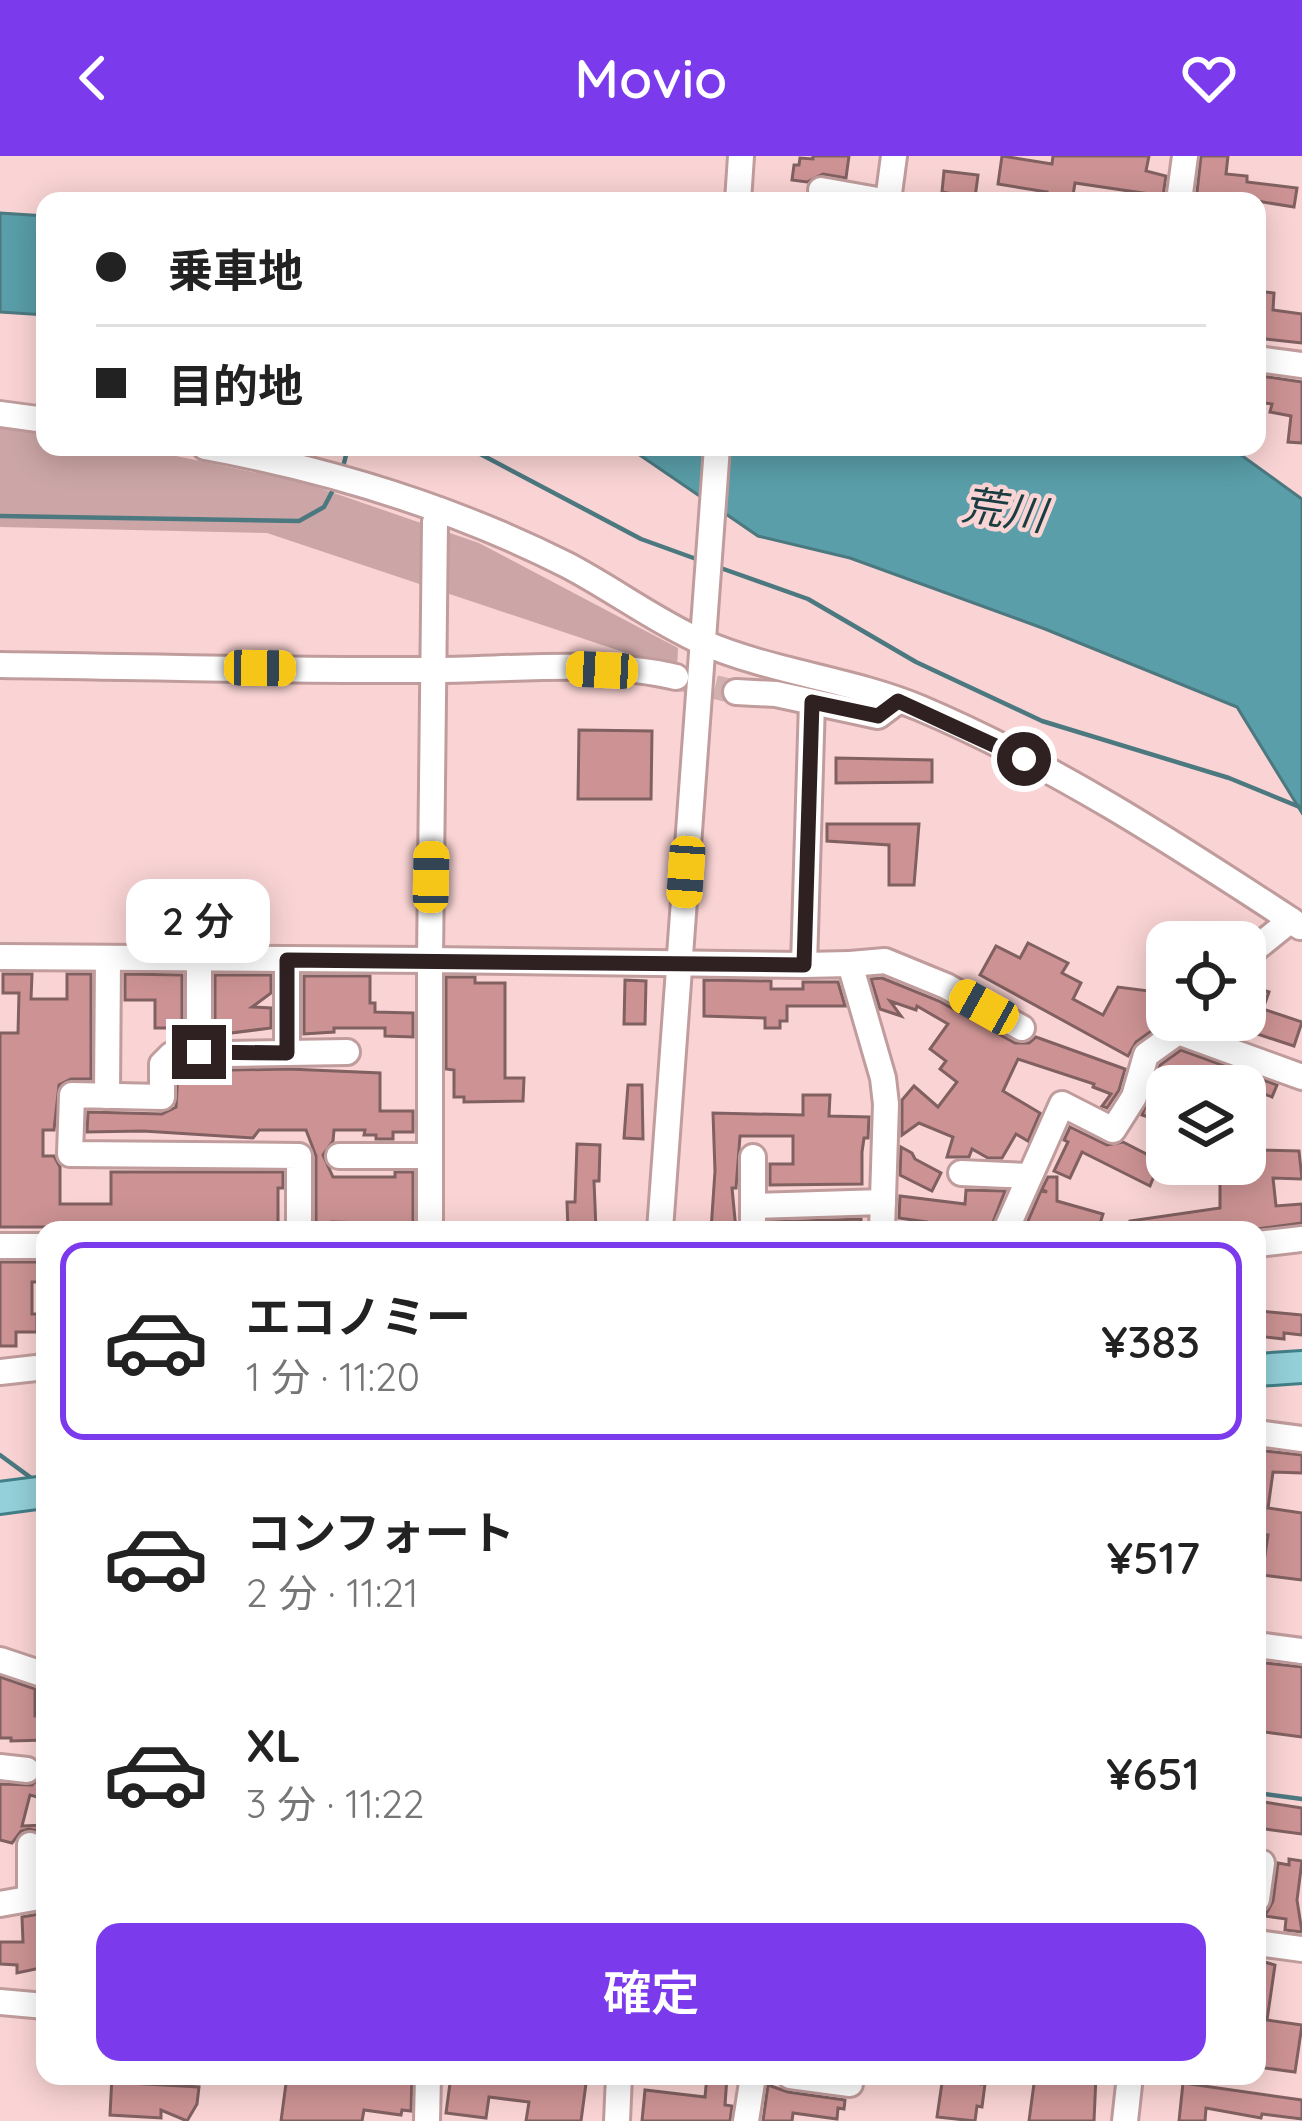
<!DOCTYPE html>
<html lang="ja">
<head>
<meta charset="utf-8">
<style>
	body { margin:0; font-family:Quicksand,"Noto Sans JP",sans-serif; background:#f6f6f6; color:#222; height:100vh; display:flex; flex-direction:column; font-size:45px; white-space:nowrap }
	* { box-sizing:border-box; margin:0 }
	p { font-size:39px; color:#767676 }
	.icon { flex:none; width:66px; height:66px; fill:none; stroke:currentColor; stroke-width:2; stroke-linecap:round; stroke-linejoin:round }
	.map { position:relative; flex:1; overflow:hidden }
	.sheet { position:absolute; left:36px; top:1065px; width:1230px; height:864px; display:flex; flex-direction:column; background:#fff; border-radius:24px; box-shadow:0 6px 30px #0003 }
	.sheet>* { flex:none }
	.top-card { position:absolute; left:36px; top:36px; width:1230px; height:264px; border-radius:24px; box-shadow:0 6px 30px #0003; display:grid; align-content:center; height:264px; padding:0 60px; background:#fff }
	.tools { position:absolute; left:1146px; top:765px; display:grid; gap:24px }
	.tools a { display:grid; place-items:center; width:120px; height:120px; border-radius:24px; background:#fff; box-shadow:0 6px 30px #0003; font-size:60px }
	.end { position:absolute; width:54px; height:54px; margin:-27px; border:15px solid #2f2121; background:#fff; box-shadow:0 0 0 6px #fff }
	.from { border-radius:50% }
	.bubble { position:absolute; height:84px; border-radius:24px; background:#fff; box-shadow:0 6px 30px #0003; font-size:39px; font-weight:600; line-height:84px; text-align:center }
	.car { position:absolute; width:36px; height:72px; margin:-36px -18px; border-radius:15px; box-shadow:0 0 9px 3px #0007; background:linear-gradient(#f5c518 24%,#345 0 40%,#f5c518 0 76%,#345 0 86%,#f5c518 0) }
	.top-card b { display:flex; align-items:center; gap:42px; height:114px; font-size:45px }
	.top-card b+b { border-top:3px solid #e0e0e0 }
	.top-card i { width:30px; height:30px; background:#222 }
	ul { padding:21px 0 0; list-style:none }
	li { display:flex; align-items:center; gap:36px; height:198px; margin:0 24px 18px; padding:0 36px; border:6px solid transparent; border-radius:24px }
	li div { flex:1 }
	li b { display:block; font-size:45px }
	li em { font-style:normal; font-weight:600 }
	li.selected { border-color:#7c3aed }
	li>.icon { width:108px; height:108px; stroke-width:1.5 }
	.primary-button { display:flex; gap:24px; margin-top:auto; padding:24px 60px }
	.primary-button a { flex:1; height:138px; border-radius:24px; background:#7c3aed; color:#fff; font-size:48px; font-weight:600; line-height:138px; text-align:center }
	header { display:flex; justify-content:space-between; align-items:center; height:156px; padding:0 60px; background:#7c3aed; color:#fff; font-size:54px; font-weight:600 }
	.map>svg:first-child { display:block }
	.green { fill:#cca6a6 }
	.water { fill:#599ea8; stroke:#4c7880; stroke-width:3 }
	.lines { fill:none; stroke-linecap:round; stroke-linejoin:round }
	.stream { stroke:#4c7880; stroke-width:4.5 }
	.building { fill:#cd9394; stroke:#806060; stroke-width:3 }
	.minor-tunnel { stroke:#d1b0b0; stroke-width:24; stroke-dasharray:24 12; stroke-linecap:butt }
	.minor-casing { stroke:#c09c9c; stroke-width:30 }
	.major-casing { stroke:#427f88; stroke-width:36 }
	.minor { stroke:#fff; stroke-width:24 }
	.major { stroke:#94d0d9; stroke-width:30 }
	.route { stroke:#2f2121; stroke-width:15 }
	.labels { text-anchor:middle; stroke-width:9; stroke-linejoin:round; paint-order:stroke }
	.water-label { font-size:42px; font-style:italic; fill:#1a3d41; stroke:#fad4d4 }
</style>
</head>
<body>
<header><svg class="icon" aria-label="back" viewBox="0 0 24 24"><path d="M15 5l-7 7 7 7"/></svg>Movio<svg class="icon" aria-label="heart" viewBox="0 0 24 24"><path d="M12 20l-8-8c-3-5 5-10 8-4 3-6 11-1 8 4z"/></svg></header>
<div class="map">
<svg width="1302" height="1965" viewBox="0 0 1302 1965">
	<rect width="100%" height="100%" fill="#fad4d4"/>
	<path class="green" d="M0 272 45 278V291H133L305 327 479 387 678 492 677 514 267 377 0 371Z"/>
	<g class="water">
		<path d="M0 57 45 60V159L0 156Z"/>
		<path d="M628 291H1230L1302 343V657L1237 551 1045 473 850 402 758 380Z"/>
	</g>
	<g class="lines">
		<g class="stream">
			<path d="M467 291 641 383 699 404"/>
			<path d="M343 311 348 291"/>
			<path d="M0 360 299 365 324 351 334 332"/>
			<path d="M715 410 808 443 916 506 1042 565 1229 622 1302 652"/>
			<path d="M0 1299 34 1324"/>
			<path d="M1257 1637 1302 1643"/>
		</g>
	</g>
	<g class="building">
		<path d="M813 0H849L846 22 823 18 807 26 792 24 794 9H799L800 2 813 3Z"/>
		<path d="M1002 0 1052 8 1053 0H1149L1146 15 1166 20 1163 40 1075 27 1072 45H1046L1047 36 998 28Z"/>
		<path d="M1201 0H1228L1226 18 1247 20V26L1297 32 1294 51 1257 45H1196Z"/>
		<path d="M944 15 978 19 975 42 942 36Z"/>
		<path d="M1257 135 1274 137 1273 154 1302 158V187L1257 182Z"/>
		<path d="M1261 220 1302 226V287L1288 286 1291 260 1270 256 1272 248 1257 246Z"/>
		<path d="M579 574 652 575 651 643H578Z"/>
		<path d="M836 602 932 604V626L836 627Z"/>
		<path d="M827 668H919L914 729H889V689L827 685Z"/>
		<path d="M1028 787 1068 807 1062 817 1081 827 1073 843 1103 859 1118 831 1156 836 1167 823 1164 866 1136 886 1128 900 980 819 996 790 1020 802Z"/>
		<path d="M3 818H32L31 843H67V818H91V923H71L59 929 54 974H43V1000H54L60 1011V1048H111V1016H283V1032H278V1071H0V877H18L19 837H3Z"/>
		<path d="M125 818 182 819V872H155V844H125Z"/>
		<path d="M215 819H271V837L252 851 271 852V872L215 879Z"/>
		<path d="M304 820H370V847H375V856L413 857V881L385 880V872H334V876L304 878Z"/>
		<path d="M446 821H475V827H505V922H524L523 945 464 946V941H454V914L446 913Z"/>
		<path d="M882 822 939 845 1015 887H1029L1036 881 1125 913 1119 934 1107 952 1102 950 1111 938 1093 931 1094 928 1018 903 1003 935 1040 957 1028 985 1016 978 1002 1002H988L972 993 969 1001H947L953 981 919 967 902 979V944L914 930 938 951 957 926 940 913 946 905 930 893 948 868 917 850 916 854 890 845 901 860 880 853 871 823Z"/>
		<path d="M625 824 646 825 645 868H624Z"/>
		<path d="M704 824 771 825V833H803V826H838L845 850H787V865H780V872H765V862L704 860Z"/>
		<path d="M1245 828 1269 836 1263 853 1302 866 1294 890 1245 874Z"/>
		<path d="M1181 894 1277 929 1272 941 1201 914 1190 930 1167 923V967L1142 959 1160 909Z"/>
		<path d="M289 913 380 917V955H413V976H393V983H376V979H364L365 974H334L333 985 323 999 333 1021H395V1016H413V1068L332 1066V1071H316V1000L306 974H259L253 982 143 975 87 976 88 956 162 958 176 951 178 915Z"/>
		<path d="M628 929H642L643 983 624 982Z"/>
		<path d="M803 939H830L829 960 869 961 868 982H864L862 996V1028L770 1029V1008H793V980H740L736 1032H732L736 1074H711L715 1015 713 957 803 959Z"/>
		<path d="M1070 971 1107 989 1123 986 1160 1005 1150 1030 1082 996 1070 1022 1054 1015 1068 986 1064 984Z"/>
		<path d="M577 988 600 989 599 1025H594L596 1074H568L567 1046H575Z"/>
		<path d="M1245 988 1260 990V994L1299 995 1302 1023 1273 1022 1276 1050 1302 1048V1067L1249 1074H1130V1065L1220 1052V1008H1245Z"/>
		<path d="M901 991 912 997 915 1003 941 1017 932 1035 900 1019Z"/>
		<path d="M1048 1021H1057V1045L1103 1058 1098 1074H1079L1060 1067 1058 1074 1030 1071 1024 1074 1041 1035 1047 1036 1042 1033Z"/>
		<path d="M966 1034 1005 1035 990 1074H926L927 1066 899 1062 900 1040 965 1048Z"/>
		<path d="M861 1063V1074H770V1066Z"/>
		<path d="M0 1106H45V1126H32V1158H37V1176H16V1190H0Z"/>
		<path d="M1260 1155 1302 1159V1179L1284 1177V1183L1257 1180Z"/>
		<path d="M1257 1294 1302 1299V1317L1273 1316 1268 1352 1302 1357V1424L1262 1419 1268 1379H1257Z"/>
		<path d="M1257 1506 1302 1511V1581L1257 1575Z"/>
		<path d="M0 1521 35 1533V1560H45V1584L11 1585V1582H0Z"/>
		<path d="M42 1619 45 1643 30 1639 22 1670 45 1669V1683L39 1675 29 1673 21 1675 12 1687 0 1684V1628L32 1629Z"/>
		<path d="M1257 1645 1302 1652V1678L1257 1672Z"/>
		<path d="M1289 1703 1302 1705 1297 1744 1302 1776 1285 1774 1286 1763 1265 1760 1273 1745 1278 1707 1289 1709Z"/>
		<path d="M45 1757V1811L17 1817V1809L0 1808V1786H23L22 1761Z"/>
		<path d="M1257 1804 1275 1809 1267 1864 1302 1869 1295 1916 1258 1911 1262 1878H1257Z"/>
		<path d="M112 1920H130L129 1927 199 1931 197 1948 187 1965 161 1954V1962L110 1959Z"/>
		<path d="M287 1920H412L411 1955 402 1954 401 1959 364 1954 362 1965H281Z"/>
		<path d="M451 1920H587L581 1965H526L529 1946 489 1941 486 1962 446 1957Z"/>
		<path d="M707 1920 727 1921 725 1949 732 1950 730 1965H642L645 1934 705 1941Z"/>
		<path d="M943 1920 981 1923V1928H985L982 1951 977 1950 975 1965 937 1961Z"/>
		<path d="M1035 1920H1096L1094 1965H1029Z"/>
		<path d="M1183 1927 1302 1944V1963L1262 1958 1261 1962 1206 1952 1205 1965H1179Z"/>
		<path d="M768 1929 788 1936 845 1944 844 1953 838 1952 837 1963 793 1957 792 1965H763Z"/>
	</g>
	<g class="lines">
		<path class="minor-tunnel" d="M680 523 736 536"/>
		<defs>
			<g id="minor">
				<path d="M821 34 883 45"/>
				<path d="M738 45 741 0"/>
				<path d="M888 45 894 0"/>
				<path d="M1179 45 1185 0"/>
				<path d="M1257 203 1302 209"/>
				<path d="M0 258 45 264"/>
				<path d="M205 291C330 314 454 352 567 409 613 433 655 465 702 486 771 516 850 523 920 552 1052 608 1172 686 1291 764"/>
				<path d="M0 509C143 511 287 515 430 514 505 514 604 503 676 521"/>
				<path d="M736 536 776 538 878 560 898 545"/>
				<path d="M0 801 430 804 435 366 439 354"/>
				<path d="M1245 801 1291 764 1300 771"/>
				<path d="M199 802V896"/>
				<path d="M287 804V897L171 899 162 908V941L72 939 70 998 299 1000V1074"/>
				<path d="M850 808 885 805 946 830 1022 872"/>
				<path d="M804 809 850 808 883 922 886 948 882 1074"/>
				<path d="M1182 864 1178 876 1302 921"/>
				<path d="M287 897 347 896"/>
				<path d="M107 940 108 802"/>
				<path d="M339 1000H430"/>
				<path d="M753 1001V1074"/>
				<path d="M961 1017 1028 1020"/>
				<path d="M753 1050 883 1046"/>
				<path d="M430 1074V804L804 809 812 546"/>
				<path d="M660 1074 717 291"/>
				<path d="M1006 1074 1062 948 1113 974 1134 941 1146 899 1178 876"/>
				<path d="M1257 1088 1302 1083"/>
				<path d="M0 1090H45"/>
				<path d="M0 1216 45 1211"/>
				<path d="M1257 1277 1302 1283"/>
				<path d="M1257 1489 1302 1495"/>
				<path d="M0 1504 45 1519"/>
				<path d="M0 1611 27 1614"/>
				<path d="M30 1689V1740"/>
				<path d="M1257 1743 1262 1707"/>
				<path d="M0 1748 45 1740"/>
				<path d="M1257 1787 1302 1793"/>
				<path d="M0 1846 45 1850"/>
				<path d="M790 1920 850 1928"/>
				<path d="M427 1965 428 1920"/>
				<path d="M617 1965 619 1920"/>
				<path d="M746 1965 753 1920"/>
				<path d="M1125 1965 1130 1920"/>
			</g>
			<g id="major">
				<path d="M1257 1214 1302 1211"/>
				<path d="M0 1342 45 1336"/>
			</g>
		</defs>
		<use href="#minor" class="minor-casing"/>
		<use href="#major" class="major-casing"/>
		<use href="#minor" class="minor"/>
		<use href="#major" class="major"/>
	</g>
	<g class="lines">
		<path class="route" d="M199 896 287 897V804L804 809 812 546 878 560 898 545 1024 603"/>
	</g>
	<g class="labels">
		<g class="water-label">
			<text transform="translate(1004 354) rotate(8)" y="15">荒川</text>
		</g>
	</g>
</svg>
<div class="tools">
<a><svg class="icon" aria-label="locate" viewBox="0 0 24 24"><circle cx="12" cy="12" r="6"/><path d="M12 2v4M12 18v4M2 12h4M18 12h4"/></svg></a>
<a><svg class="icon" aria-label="layers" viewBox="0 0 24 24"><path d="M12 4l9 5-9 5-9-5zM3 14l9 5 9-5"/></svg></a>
</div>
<i class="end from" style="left:1024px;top:603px"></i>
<i class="end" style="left:199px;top:896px"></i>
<div class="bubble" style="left:126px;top:723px;width:144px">2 分</div>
<i class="car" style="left:260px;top:512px;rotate:91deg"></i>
<i class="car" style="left:602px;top:514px;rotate:273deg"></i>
<i class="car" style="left:686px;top:716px;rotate:184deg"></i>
<i class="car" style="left:431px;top:721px;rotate:1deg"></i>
<i class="car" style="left:984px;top:851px;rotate:299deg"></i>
<div class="top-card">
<b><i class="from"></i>乗車地</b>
<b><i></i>目的地</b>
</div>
<section class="sheet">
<ul>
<li class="selected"><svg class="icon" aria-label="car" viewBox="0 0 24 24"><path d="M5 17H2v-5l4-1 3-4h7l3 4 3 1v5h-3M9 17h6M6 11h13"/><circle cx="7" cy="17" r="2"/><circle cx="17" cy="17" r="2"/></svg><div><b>エコノミー</b><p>1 分 · 11:20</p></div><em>¥383</em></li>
<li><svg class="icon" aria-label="car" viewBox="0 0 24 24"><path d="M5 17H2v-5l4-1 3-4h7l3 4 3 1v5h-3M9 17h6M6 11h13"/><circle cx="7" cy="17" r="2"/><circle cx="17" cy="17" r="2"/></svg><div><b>コンフォート</b><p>2 分 · 11:21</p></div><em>¥517</em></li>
<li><svg class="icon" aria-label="car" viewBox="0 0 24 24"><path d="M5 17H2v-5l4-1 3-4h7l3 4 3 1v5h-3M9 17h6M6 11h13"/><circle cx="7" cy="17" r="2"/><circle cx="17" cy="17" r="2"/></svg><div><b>XL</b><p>3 分 · 11:22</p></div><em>¥651</em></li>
</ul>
<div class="primary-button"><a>確定</a></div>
</section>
</div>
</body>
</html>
